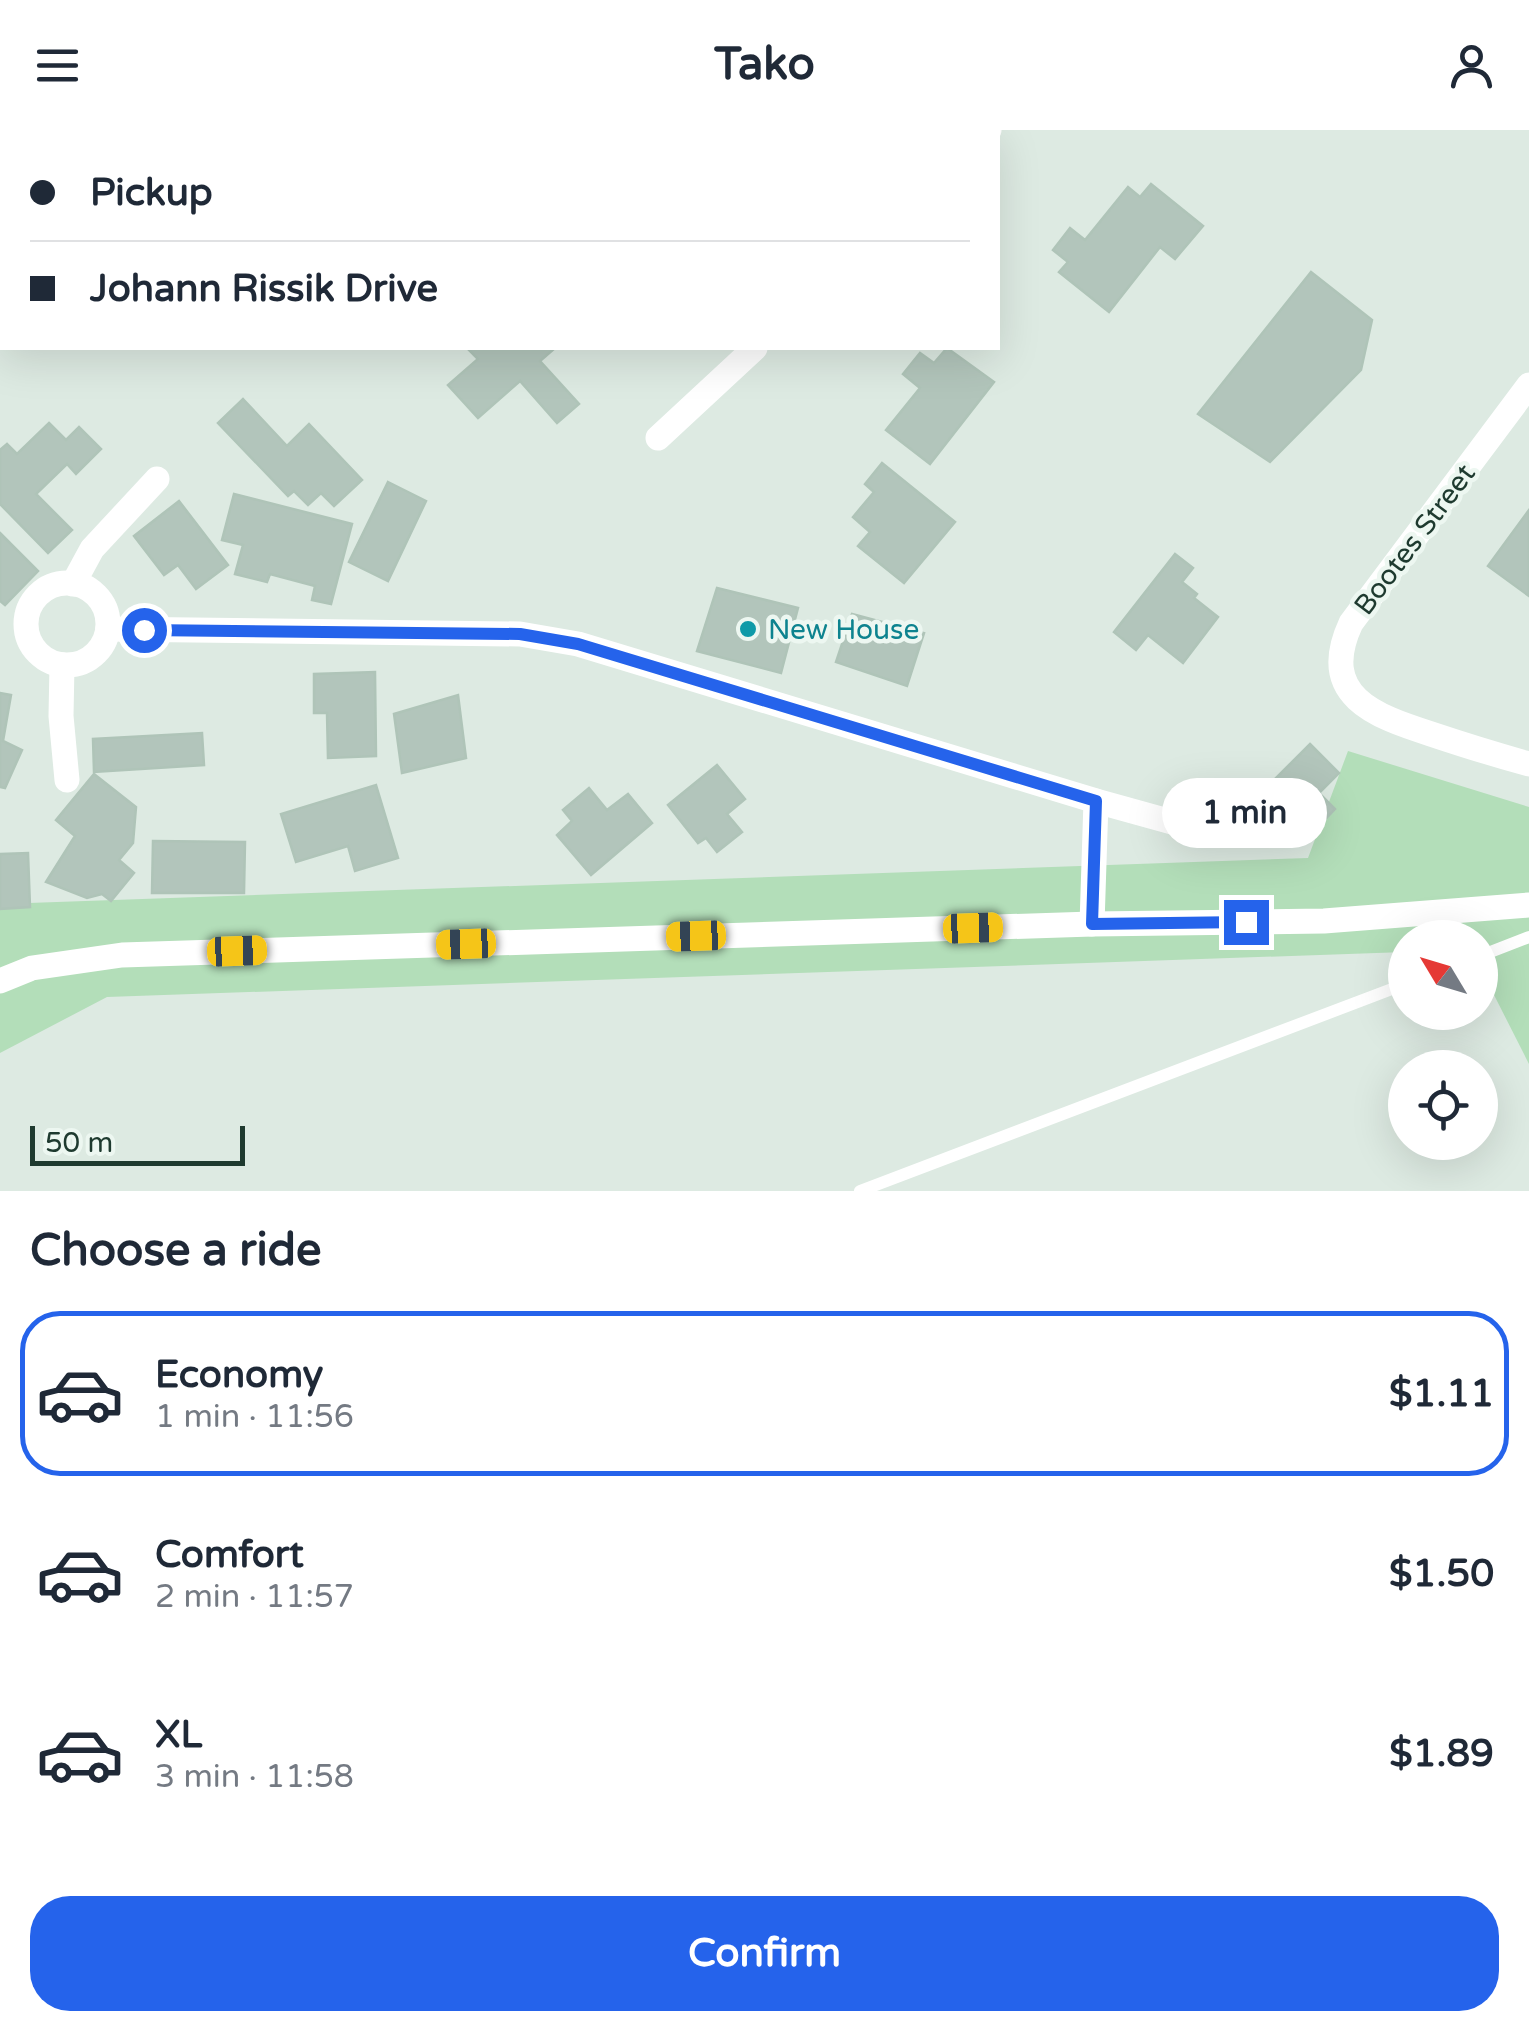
<!DOCTYPE html>
<html lang="en">
<head>
<meta charset="utf-8">
<style>
	body { margin:0; font-family:"Varela Round",sans-serif; background:#f2f2f3; color:#1f2937; height:100vh; display:flex; flex-direction:column; font-size:38px; white-space:nowrap }
	* { box-sizing:border-box; margin:0 }
	p { font-size:32px; color:#747a83 }
	.icon { flex:none; width:55px; height:55px; fill:none; stroke:currentColor; stroke-width:2; stroke-linecap:round; stroke-linejoin:round }
	.map { position:relative; height:1061px; overflow:hidden }
	.panel { display:flex; flex-direction:column; background:#fff; flex:1 }
	.panel>* { flex:none }
	.banner { position:absolute; left:0px; top:0px; width:1000px; height:220px; box-shadow:0 10px 40px #0002; display:grid; align-content:center; height:220px; padding:0 30px; background:#fff }
	.needle { width:65px; rotate:308deg }
	.buttons { position:absolute; left:1388px; top:790px; display:grid; gap:20px }
	.buttons a { display:grid; place-items:center; width:110px; height:110px; border-radius:50%; background:#fff; box-shadow:0 10px 40px #0002; font-size:50px }
	.scale { position:absolute; left:30px; bottom:25px; width:215px; box-sizing:border-box; padding-left:10px; border:5px solid #1e3a2f; border-top:0; font-size:28px; line-height:35px; white-space:nowrap; color:#1e3a2f; -webkit-text-stroke:8px #edf7f1; paint-order:stroke }
	.end { position:absolute; width:45px; height:45px; margin:-22px; border:12px solid #2563eb; background:#fff; box-shadow:0 0 0 5px #fff }
	.from { border-radius:50% }
	.bubble { position:absolute; height:70px; border-radius:35px; background:#fff; box-shadow:0 10px 40px #0002; font-size:32px; font-weight:800; line-height:70px; text-align:center }
	.car { position:absolute; width:30px; height:60px; margin:-30px -15px; border-radius:12px; box-shadow:0 0 8px 2px #0007; background:linear-gradient(#f5c518 24%,#345 0 40%,#f5c518 0 76%,#345 0 86%,#f5c518 0) }
	.banner b { display:flex; align-items:center; gap:35px; height:95px; font-size:38px }
	.banner b+b { border-top:2px solid #e0e1e3 }
	.banner i { width:25px; height:25px; background:#1f2937 }
	ul { padding:0; list-style:none }
	li { display:flex; align-items:center; gap:30px; height:165px; margin:0 20px 15px; padding:0 10px; border:5px solid transparent; border-radius:40px }
	li div { flex:1 }
	li b { display:block; font-size:38px }
	li em { font-style:normal; font-weight:800 }
	li.selected { border-color:#2563eb }
	li>.icon { width:90px; height:90px; stroke-width:1.5 }
	h2 { padding:0 30px; font-size:45px; line-height:120px }
	.button { display:flex; gap:20px; margin-top:auto; padding:20px 30px }
	.button a { flex:1; height:115px; border-radius:40px; background:#2563eb; color:#fff; font-size:40px; font-weight:800; line-height:115px; text-align:center }
	header { display:flex; justify-content:space-between; align-items:center; height:130px; padding:0 30px; background:#fff; font-size:45px; font-weight:800 }
	.map>svg:first-child { display:block }
	.green { fill:#b3deb9 }
	.building { fill:#b2c5bb; stroke:#afc4b8; stroke-width:2.5 }
	.lines { fill:none; stroke-linecap:round; stroke-linejoin:round }
	.lane { stroke:#fff; stroke-width:12 }
	.street { stroke:#fff; stroke-width:25 }
	.route { stroke:#2563eb; stroke-width:12 }
	.culture-dot { fill:#0f9aa8; stroke:#edf7f1; stroke-width:4 }
	.labels { text-anchor:middle; stroke-width:9; stroke-linejoin:round; paint-order:stroke }
	.street-label { font-size:28px; fill:#1e3a2f; stroke:#edf7f1 }
	.culture-label { font-size:28px; fill:#0d838f; stroke:#edf7f1; text-anchor:start }
</style>
</head>
<body>
<header><svg class="icon" aria-label="menu" viewBox="0 0 24 24"><path d="M4 6h16M4 12h16M4 18h16"/></svg>Tako<svg class="icon" aria-label="person" viewBox="0 0 24 24"><circle cx="12" cy="8" r="4"/><path d="M4 21q1-7 8-7t8 7"/></svg></header>
<div class="map">
<svg width="1529" height="1061" viewBox="0 0 1529 1061">
	<rect width="100%" height="100%" fill="#ddeae2"/>
	<path class="green" d="M1348 621 1529 677V934L1492 861 1480 867V808H1405V822L107 867 0 923V774L1308 728Z"/>
	<g class="building">
		<path d="M748 0H879L746 2Z"/>
		<path d="M1151 54 1203 96 1175 129 1160 117 1109 182 1059 142 1068 132 1053 120 1070 98 1085 110 1128 57 1140 67Z"/>
		<path d="M1311 142 1372 190 1361 240 1270 332 1198 284Z"/>
		<path d="M467 218H555L540 231 579 274 557 293 520 251 478 288 448 255 478 229Z"/>
		<path d="M947 218 994 252 930 334 886 300 920 258 903 244 920 223 934 233Z"/>
		<path d="M243 269 287 316 309 294 362 350 334 376 321 363 308 375 294 361 288 366 218 293Z"/>
		<path d="M49 293 66 310 79 297 101 319 76 344 67 334 36 364 72 400 48 423 0 374V320L7 314 17 324Z"/>
		<path d="M882 333 955 392 904 453 858 416 870 402 853 387 874 362 865 354Z"/>
		<path d="M388 352 426 371 388 451 349 432Z"/>
		<path d="M234 364 352 394 331 474 312 470 315 456 270 444 267 452 235 444 243 415 222 410Z"/>
		<path d="M179 371 228 435 196 459 178 435 164 445 134 406Z"/>
		<path d="M1529 380V466L1488 436Z"/>
		<path d="M0 403 38 441 5 475 0 471Z"/>
		<path d="M1175 424 1193 438 1182 452 1197 464 1194 468 1218 487 1183 533 1148 505 1136 520 1114 502Z"/>
		<path d="M717 458 798 478 781 543 697 521Z"/>
		<path d="M852 484 924 503 907 556 836 532Z"/>
		<path d="M375 542 376 626 328 628 327 583H314V544Z"/>
		<path d="M0 563 11 565 3 611 22 620 5 658 0 657Z"/>
		<path d="M458 565 466 628 402 643 394 584Z"/>
		<path d="M202 603 204 635 94 642 93 609Z"/>
		<path d="M1310 614 1339 643 1319 663 1335 679 1311 704 1265 659Z"/>
		<path d="M717 635 745 669 727 684 742 702 717 722 706 708 698 713 668 675Z"/>
		<path d="M94 644 136 677 133 713 119 730 134 743 111 771 102 764 87 768 46 752 75 706 56 690Z"/>
		<path d="M376 655 398 728 355 741 348 716 296 732 281 684Z"/>
		<path d="M589 658 607 680 628 664 652 693 591 745 557 705 572 691 563 680Z"/>
		<path d="M153 711 245 712 244 763H152Z"/>
		<path d="M28 723 30 777 0 779V724Z"/>
	</g>
	<g class="lines">
		<g class="lane">
			<path d="M1480 826 1529 807"/>
			<path d="M860 1061 1405 854"/>
		</g>
		<g class="street">
			<path d="M986 2 989 0"/>
			<path d="M1529 255 1351 493C1317 566 1375 586 1431 604 1464 615 1496 625 1529 634"/>
			<path d="M658 308 755 218"/>
			<circle cx="67" cy="494" r="41"/>
			<path d="M73 454 92 419 157 349"/>
			<path d="M108 499 520 504 578 514 1096 671 1092 794"/>
			<path d="M62 535 61 586 67 650"/>
			<path d="M1096 671 1197 699"/>
			<path d="M0 851 32 838 122 825 1092 794 1324 791 1529 775"/>
		</g>
	</g>
	<g class="lines">
		<path class="route" d="M144 500 520 504 578 514 1096 671 1092 794 1246 792"/>
	</g>
	<circle class="culture-dot" cx="748" cy="499" r="10"/>
	<g class="labels">
		<g class="street-label">
			<text transform="translate(1414 409) rotate(-53)" y="10">Bootes Street</text>
		</g>
		<g class="culture-label">
			<text x="768" y="509">New House</text>
		</g>
	</g>
</svg>
<div class="buttons">
<a><svg class="needle" viewBox="-14 -14 28 28"><path d="M0-13l5 13h-10z" fill="#e53935"/><path d="M0 13l5-13h-10z" fill="#747a83"/></svg></a>
<a><svg class="icon" aria-label="locate" viewBox="0 0 24 24"><circle cx="12" cy="12" r="6"/><path d="M12 2v4M12 18v4M2 12h4M18 12h4"/></svg></a>
</div>
<div class="scale">50 m</div>
<i class="end from" style="left:144px;top:500px"></i>
<i class="end" style="left:1246px;top:792px"></i>
<div class="bubble" style="left:1162px;top:648px;width:165px">1 min</div>
<i class="car" style="left:973px;top:798px;rotate:88deg"></i>
<i class="car" style="left:696px;top:806px;rotate:268deg"></i>
<i class="car" style="left:466px;top:814px;rotate:268deg"></i>
<i class="car" style="left:237px;top:821px;rotate:88deg"></i>
<div class="banner">
<b><i class="from"></i>Pickup</b>
<b><i></i>Johann Rissik Drive</b>
</div>
</div>
<section class="panel">
<h2>Choose a ride</h2>
<ul>
<li class="selected"><svg class="icon" aria-label="car" viewBox="0 0 24 24"><path d="M5 17H2v-5l4-1 3-4h7l3 4 3 1v5h-3M9 17h6M6 11h13"/><circle cx="7" cy="17" r="2"/><circle cx="17" cy="17" r="2"/></svg><div><b>Economy</b><p>1 min · 11:56</p></div><em>$1.11</em></li>
<li><svg class="icon" aria-label="car" viewBox="0 0 24 24"><path d="M5 17H2v-5l4-1 3-4h7l3 4 3 1v5h-3M9 17h6M6 11h13"/><circle cx="7" cy="17" r="2"/><circle cx="17" cy="17" r="2"/></svg><div><b>Comfort</b><p>2 min · 11:57</p></div><em>$1.50</em></li>
<li><svg class="icon" aria-label="car" viewBox="0 0 24 24"><path d="M5 17H2v-5l4-1 3-4h7l3 4 3 1v5h-3M9 17h6M6 11h13"/><circle cx="7" cy="17" r="2"/><circle cx="17" cy="17" r="2"/></svg><div><b>XL</b><p>3 min · 11:58</p></div><em>$1.89</em></li>
</ul>
<div class="button"><a>Confirm</a></div>
</section>
</body>
</html>
